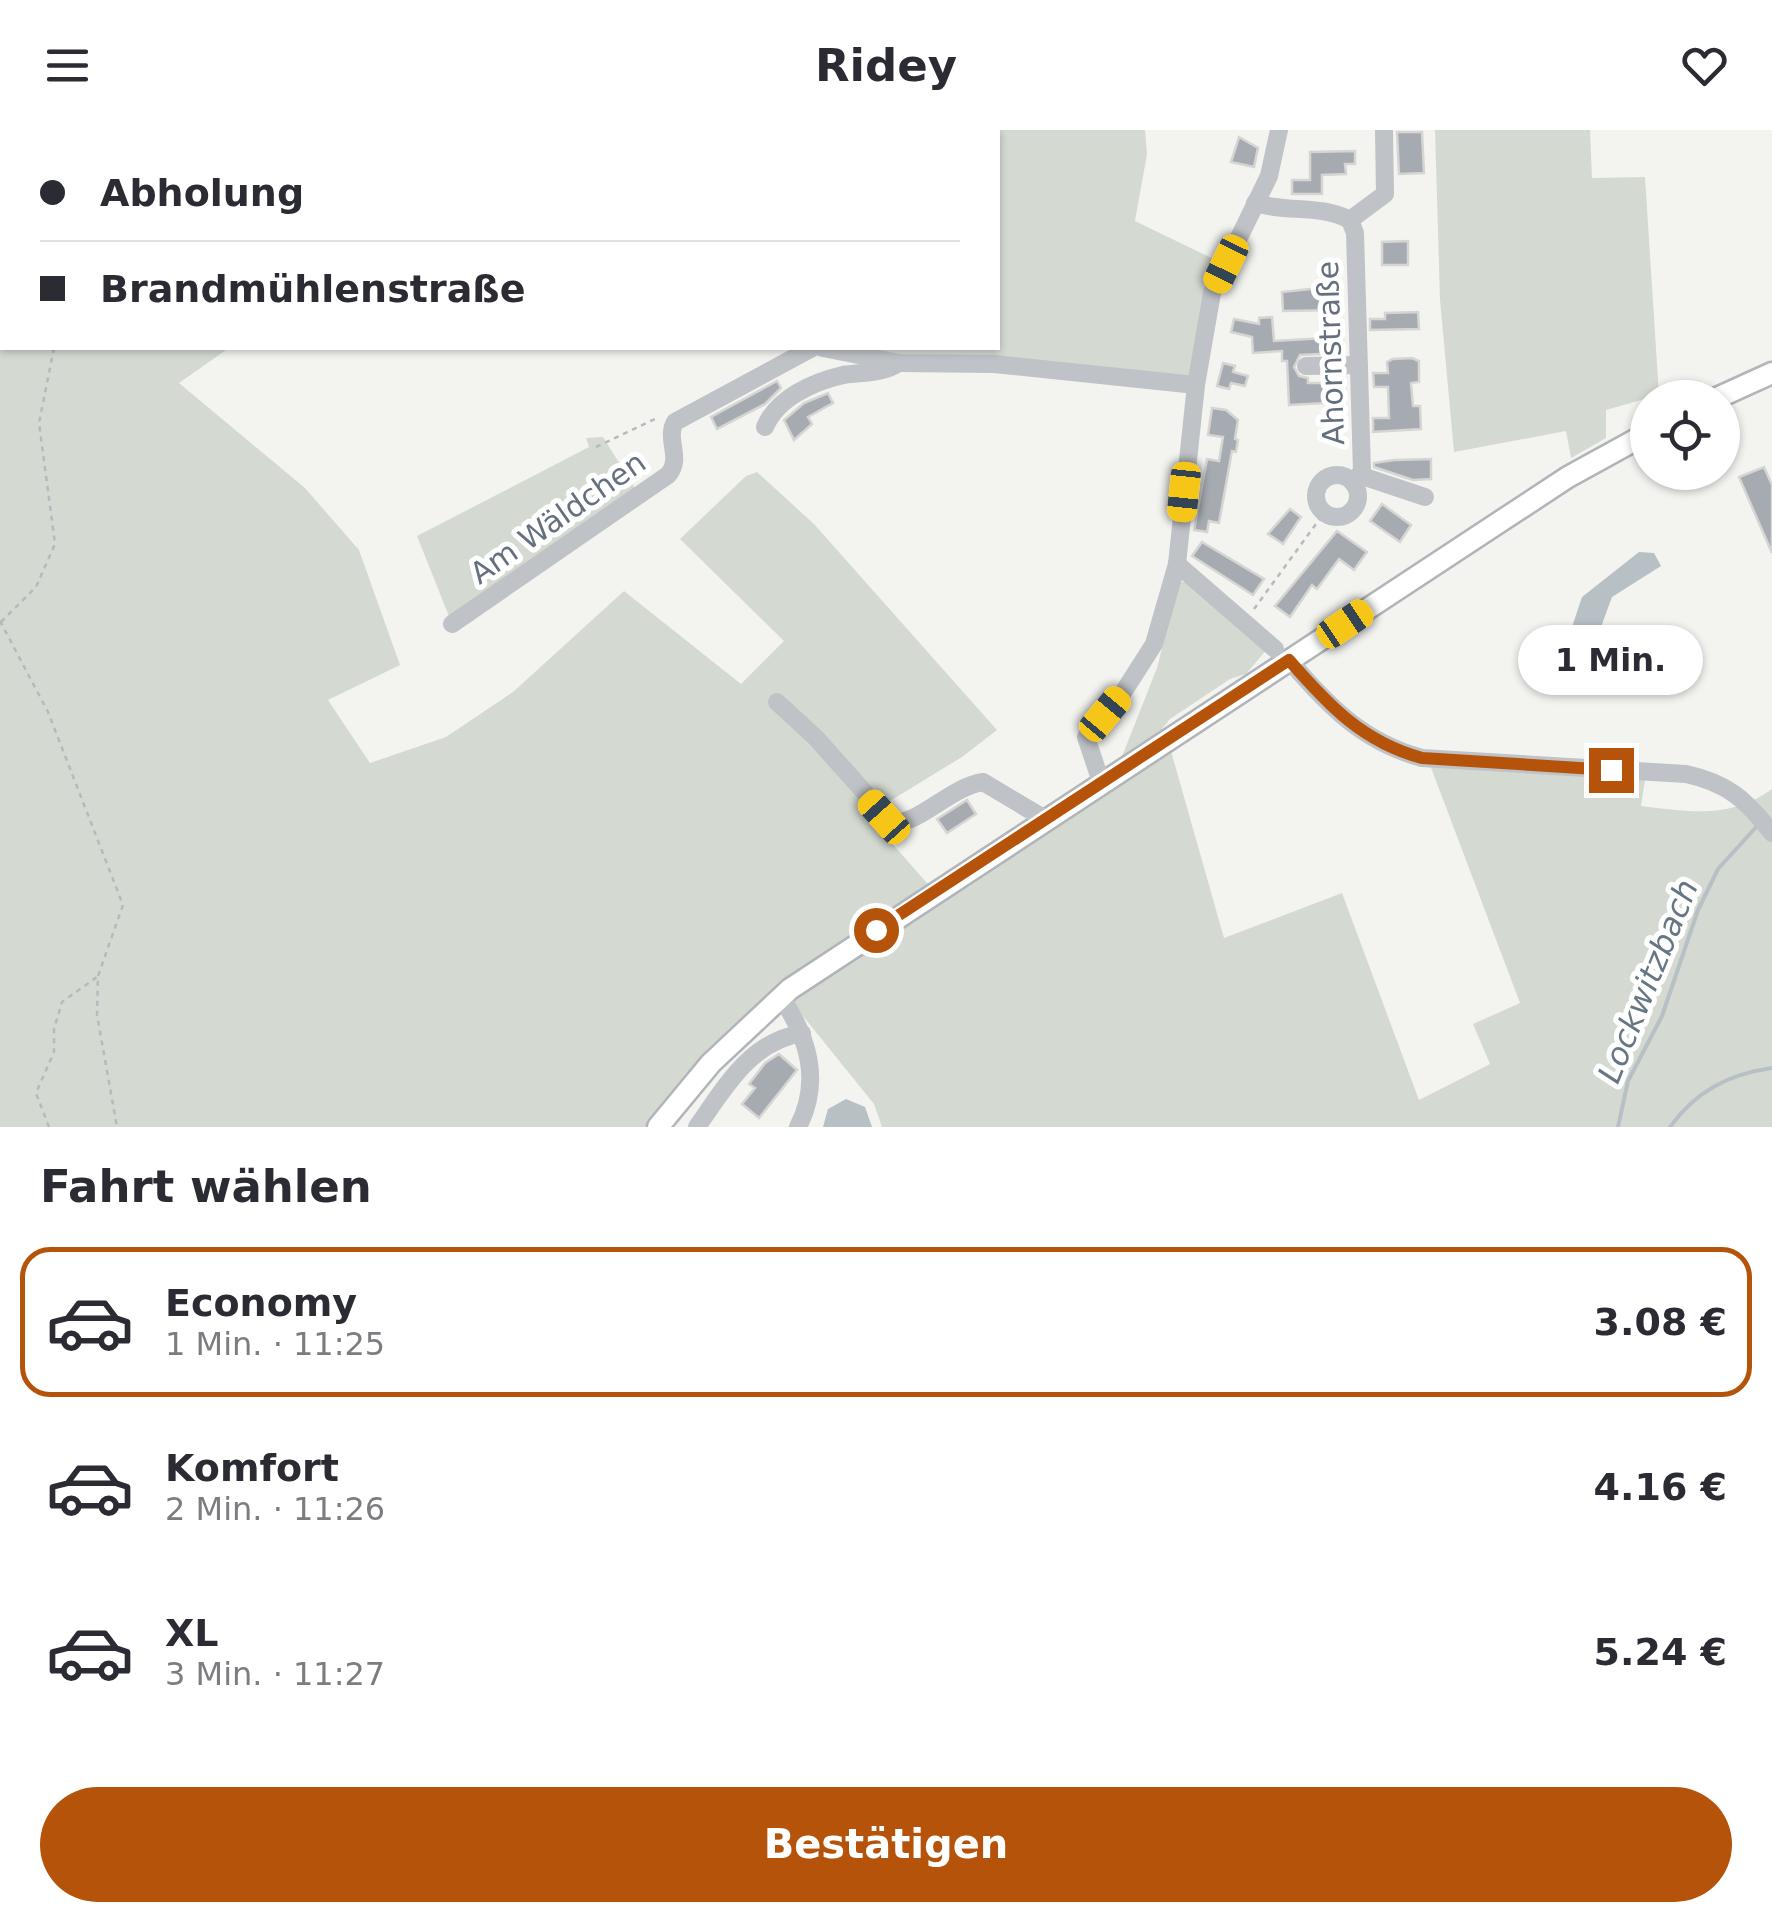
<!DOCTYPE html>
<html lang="de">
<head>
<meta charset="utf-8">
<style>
	body { margin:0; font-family:"DejaVu Sans",sans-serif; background:#f7f7f7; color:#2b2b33; height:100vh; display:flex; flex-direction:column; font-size:38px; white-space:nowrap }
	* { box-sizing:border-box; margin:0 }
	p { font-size:32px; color:#7c7c81 }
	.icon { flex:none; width:55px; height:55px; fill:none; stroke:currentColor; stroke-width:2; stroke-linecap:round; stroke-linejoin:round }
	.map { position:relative; height:997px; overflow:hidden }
	.panel { display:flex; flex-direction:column; background:#fff; flex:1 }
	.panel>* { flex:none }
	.top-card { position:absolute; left:0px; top:0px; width:1000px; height:220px; box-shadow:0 2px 8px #0004; display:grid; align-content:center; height:220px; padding:0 40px; background:#fff }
	.tools { position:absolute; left:1630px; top:250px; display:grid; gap:20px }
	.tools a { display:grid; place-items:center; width:110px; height:110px; border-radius:50%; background:#fff; box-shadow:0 2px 8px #0004; font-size:50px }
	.end { position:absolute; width:45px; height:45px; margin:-22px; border:12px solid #b45309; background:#fff; box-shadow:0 0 0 5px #fff }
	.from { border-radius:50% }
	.bubble { position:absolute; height:70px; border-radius:35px; background:#fff; box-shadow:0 2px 8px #0004; font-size:32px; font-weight:700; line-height:70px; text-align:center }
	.car { position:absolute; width:30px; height:60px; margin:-30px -15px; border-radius:12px; box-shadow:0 0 8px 2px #0007; background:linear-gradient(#f5c518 24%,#345 0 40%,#f5c518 0 76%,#345 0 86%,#f5c518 0) }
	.top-card b { display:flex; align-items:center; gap:35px; height:95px; font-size:38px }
	.top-card b+b { border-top:2px solid #e1e1e2 }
	.top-card i { width:25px; height:25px; background:#2b2b33 }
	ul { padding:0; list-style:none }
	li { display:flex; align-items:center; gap:30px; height:150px; margin:0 20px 15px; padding:0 20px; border:5px solid transparent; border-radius:30px }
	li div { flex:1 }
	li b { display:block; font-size:38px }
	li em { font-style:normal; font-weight:700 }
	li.selected { border-color:#b45309 }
	li>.icon { width:90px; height:90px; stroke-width:1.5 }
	h2 { padding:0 40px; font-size:45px; line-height:120px }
	.primary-button { display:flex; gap:20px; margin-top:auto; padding:20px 40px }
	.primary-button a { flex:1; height:115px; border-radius:60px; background:#b45309; color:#fff; font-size:40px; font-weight:700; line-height:115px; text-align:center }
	header { display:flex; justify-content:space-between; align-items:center; height:130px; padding:0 40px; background:#fff; font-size:45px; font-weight:700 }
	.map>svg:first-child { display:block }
	.green { fill:#d4dad2 }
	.water { fill:#b7c0c5 }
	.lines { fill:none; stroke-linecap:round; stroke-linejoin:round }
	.stream { stroke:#b7c0c5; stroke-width:4 }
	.building { fill:#a6abb2; stroke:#d5d5d3; stroke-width:2.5 }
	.major-casing { stroke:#b1b4b8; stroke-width:25 }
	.path { stroke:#b7b9bc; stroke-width:2.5; stroke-dasharray:5 5; stroke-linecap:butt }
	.minor { stroke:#bfc2c6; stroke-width:18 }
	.major { stroke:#fff; stroke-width:20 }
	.route { stroke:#b45309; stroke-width:12 }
	.labels { text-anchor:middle; stroke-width:10; stroke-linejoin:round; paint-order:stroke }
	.street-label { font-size:30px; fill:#65707f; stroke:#fff }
	.water-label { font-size:32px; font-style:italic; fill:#667783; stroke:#fff }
</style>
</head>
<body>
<header><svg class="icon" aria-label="menu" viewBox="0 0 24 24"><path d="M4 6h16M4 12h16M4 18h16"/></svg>Ridey<svg class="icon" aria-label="heart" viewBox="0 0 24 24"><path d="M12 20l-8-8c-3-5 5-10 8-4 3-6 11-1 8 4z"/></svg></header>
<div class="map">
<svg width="1772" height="997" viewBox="0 0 1772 997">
	<rect width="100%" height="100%" fill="#f3f4f0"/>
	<g class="green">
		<path d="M0 0H1145L1147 24 1135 91 1226 135 1196 255 899 233 873 218H998V2H2V218H229L179 253 305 358 359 420 400 535 328 570 370 633 446 607 513 562 624 461 741 554 784 511 680 409 746 346 757 342 814 394 997 600 962 627 867 685 934 761 790 859 758 873 707 920 645 997H0Z"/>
		<path d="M1435 0H1590L1592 48 1645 47 1659 265 1606 280V308L1571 328 1566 301 1454 322 1440 170Z"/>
		<path d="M603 307 638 363 452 494 417 406 589 317 586 308Z"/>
		<path d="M1179 452H1190L1268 518 1246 544 1230 549 1170 589 1158 604 1121 629 1157 538Z"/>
		<path d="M1171 621 1224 808 1342 763 1419 970 1490 934 1473 894 1520 873 1430 635 1645 650 1641 676C1690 682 1731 689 1772 659V997H882L874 974 790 870Z"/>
	</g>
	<g class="water">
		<path d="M1639 422 1654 423 1661 436 1612 467 1591 524 1570 557 1561 560 1554 547 1557 525 1571 500 1582 467Z"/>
		<path d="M846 969 865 977 872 997H823L828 979Z"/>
	</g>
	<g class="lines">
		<g class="stream">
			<path d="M1618 997 1628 951 1662 886 1698 780 1718 739 1757 696"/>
			<path d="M1670 997C1696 961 1729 944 1772 938"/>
		</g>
	</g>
	<g class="building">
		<path d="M1397 2H1422L1424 43 1399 44Z"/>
		<path d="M1239 7 1258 18 1254 37 1231 32Z"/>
		<path d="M1355 21V34H1345L1346 44 1322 45V64H1292V50H1310V22Z"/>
		<path d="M1408 111V135H1382V112Z"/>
		<path d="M1338 156 1339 180 1283 181 1282 162Z"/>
		<path d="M1418 182 1419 199 1370 200V189H1385V183Z"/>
		<path d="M1272 187 1274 211 1343 207V223L1300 225 1294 237 1299 246 1308 248V253H1345V277H1325V273L1289 275 1287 231H1282V221L1253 223 1252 207 1231 202 1234 189 1259 194V188Z"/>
		<path d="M1412 228 1419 231V252L1411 253 1413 276H1420L1421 299 1373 302V288H1389L1388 257H1374L1373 243H1388L1387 232 1393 229Z"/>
		<path d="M1223 233 1235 236 1233 242 1248 246 1245 256 1231 253 1229 259 1217 256Z"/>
		<path d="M777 251 781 258 765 274 717 299 711 287Z"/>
		<path d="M828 263 833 273 808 287 812 294 794 310 784 290 804 273Z"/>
		<path d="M1212 278 1226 280 1238 290 1235 309 1238 310 1236 322 1232 321 1219 393 1209 391 1207 402 1194 400 1207 329 1219 331 1223 307 1208 305Z"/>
		<path d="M1431 329V349L1413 350 1374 337V333L1394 330Z"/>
		<path d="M1764 337 1772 355V423L1739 347Z"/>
		<path d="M1382 374 1411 395 1400 412 1370 391Z"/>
		<path d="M1290 379 1301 387 1283 414 1268 404Z"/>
		<path d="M1337 401 1367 422 1354 440 1339 429 1317 459 1312 455 1290 487 1275 476Z"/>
		<path d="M1202 412 1264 449 1253 465 1192 426Z"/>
		<path d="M1662 500 1671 516 1690 507 1697 521 1661 534 1647 508Z"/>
		<path d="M967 670 976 684 947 703 937 689Z"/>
		<path d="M779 924 797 940 759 988 742 974 755 958 749 954 765 933Z"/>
	</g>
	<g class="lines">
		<defs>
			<g id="major">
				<path d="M1717 268 1772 243"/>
				<path d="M658 997 711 933 790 859 1568 347 1648 303"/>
			</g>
		</defs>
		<use href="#major" class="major-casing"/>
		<g class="path">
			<path d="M642 0 643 2"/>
			<path d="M157 2 159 0"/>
			<path d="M596 317 657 288"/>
			<path d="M1254 479 1324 383"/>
			<path d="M0 491 48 582 123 775 98 846 97 885 117 997"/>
			<path d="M1 492 36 457 55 414 39 293 54 218"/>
			<path d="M49 997 36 963 54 922V899L62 872 97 847"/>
		</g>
		<g class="minor">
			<path d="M1255 73C1287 83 1320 74 1350 90L1355 103 1362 342 1353 353"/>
			<path d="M1350 90 1385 64 1384 0"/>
			<path d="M823 218 899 233 994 234 1196 255"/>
			<path d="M1306 236 1359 235"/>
			<path d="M765 297C777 268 813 252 843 245 863 242 882 244 899 233"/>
			<path d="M1359 345 1425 367"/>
			<circle cx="1337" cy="366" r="21"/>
			<path d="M1177 434 1275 519"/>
			<path d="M452 494 668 345C683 329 665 309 675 292L812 218"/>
			<path d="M1289 530C1328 576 1363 612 1422 628L1686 644C1728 653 1746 670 1772 703"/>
			<path d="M777 572 816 608 892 693C920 694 950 657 983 652L1045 689"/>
			<path d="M1101 652 1086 607 1124 561 1154 514 1177 434 1196 255 1212 163 1269 46 1279 0"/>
			<path d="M781 867C808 907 822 951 798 997"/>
			<path d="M697 997C725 957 750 912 802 903"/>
		</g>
		<use href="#major" class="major"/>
	</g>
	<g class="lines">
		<path class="route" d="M876 800 1289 530C1329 576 1363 612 1422 628L1611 640"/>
	</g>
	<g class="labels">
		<g class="street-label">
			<text transform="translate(1331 223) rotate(-92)" y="10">Ahornstraße</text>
			<text transform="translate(558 388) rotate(-35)" y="10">Am Wäldchen</text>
		</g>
		<g class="water-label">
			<text transform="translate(1648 851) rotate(-68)" y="11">Lockwitzbach</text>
		</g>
	</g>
</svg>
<div class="tools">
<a><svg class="icon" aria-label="locate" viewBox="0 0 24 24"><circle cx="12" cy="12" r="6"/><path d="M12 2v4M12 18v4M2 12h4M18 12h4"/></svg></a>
</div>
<i class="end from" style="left:876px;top:800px"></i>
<i class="end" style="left:1611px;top:640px"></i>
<div class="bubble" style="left:1518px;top:495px;width:185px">1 Min.</div>
<i class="car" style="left:1226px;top:134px;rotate:206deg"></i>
<i class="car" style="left:1184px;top:362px;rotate:186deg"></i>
<i class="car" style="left:1345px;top:494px;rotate:56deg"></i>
<i class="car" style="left:1105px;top:584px;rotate:40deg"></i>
<i class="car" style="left:884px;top:687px;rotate:318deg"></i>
<div class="top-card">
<b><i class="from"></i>Abholung</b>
<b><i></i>Brandmühlenstraße</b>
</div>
</div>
<section class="panel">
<h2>Fahrt wählen</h2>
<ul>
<li class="selected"><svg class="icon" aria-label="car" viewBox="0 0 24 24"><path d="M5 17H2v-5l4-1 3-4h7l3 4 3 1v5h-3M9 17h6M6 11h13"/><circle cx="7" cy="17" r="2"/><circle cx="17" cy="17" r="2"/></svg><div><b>Economy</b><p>1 Min. · 11:25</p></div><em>3.08 €</em></li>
<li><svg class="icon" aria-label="car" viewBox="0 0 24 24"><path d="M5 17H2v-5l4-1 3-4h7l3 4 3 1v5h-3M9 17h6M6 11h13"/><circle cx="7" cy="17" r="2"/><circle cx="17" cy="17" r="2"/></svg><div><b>Komfort</b><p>2 Min. · 11:26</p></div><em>4.16 €</em></li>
<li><svg class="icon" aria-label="car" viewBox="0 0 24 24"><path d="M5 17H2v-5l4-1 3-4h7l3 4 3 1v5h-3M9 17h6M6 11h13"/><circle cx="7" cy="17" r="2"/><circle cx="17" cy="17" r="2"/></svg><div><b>XL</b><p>3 Min. · 11:27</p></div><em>5.24 €</em></li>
</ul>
<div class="primary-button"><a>Bestätigen</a></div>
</section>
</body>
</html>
